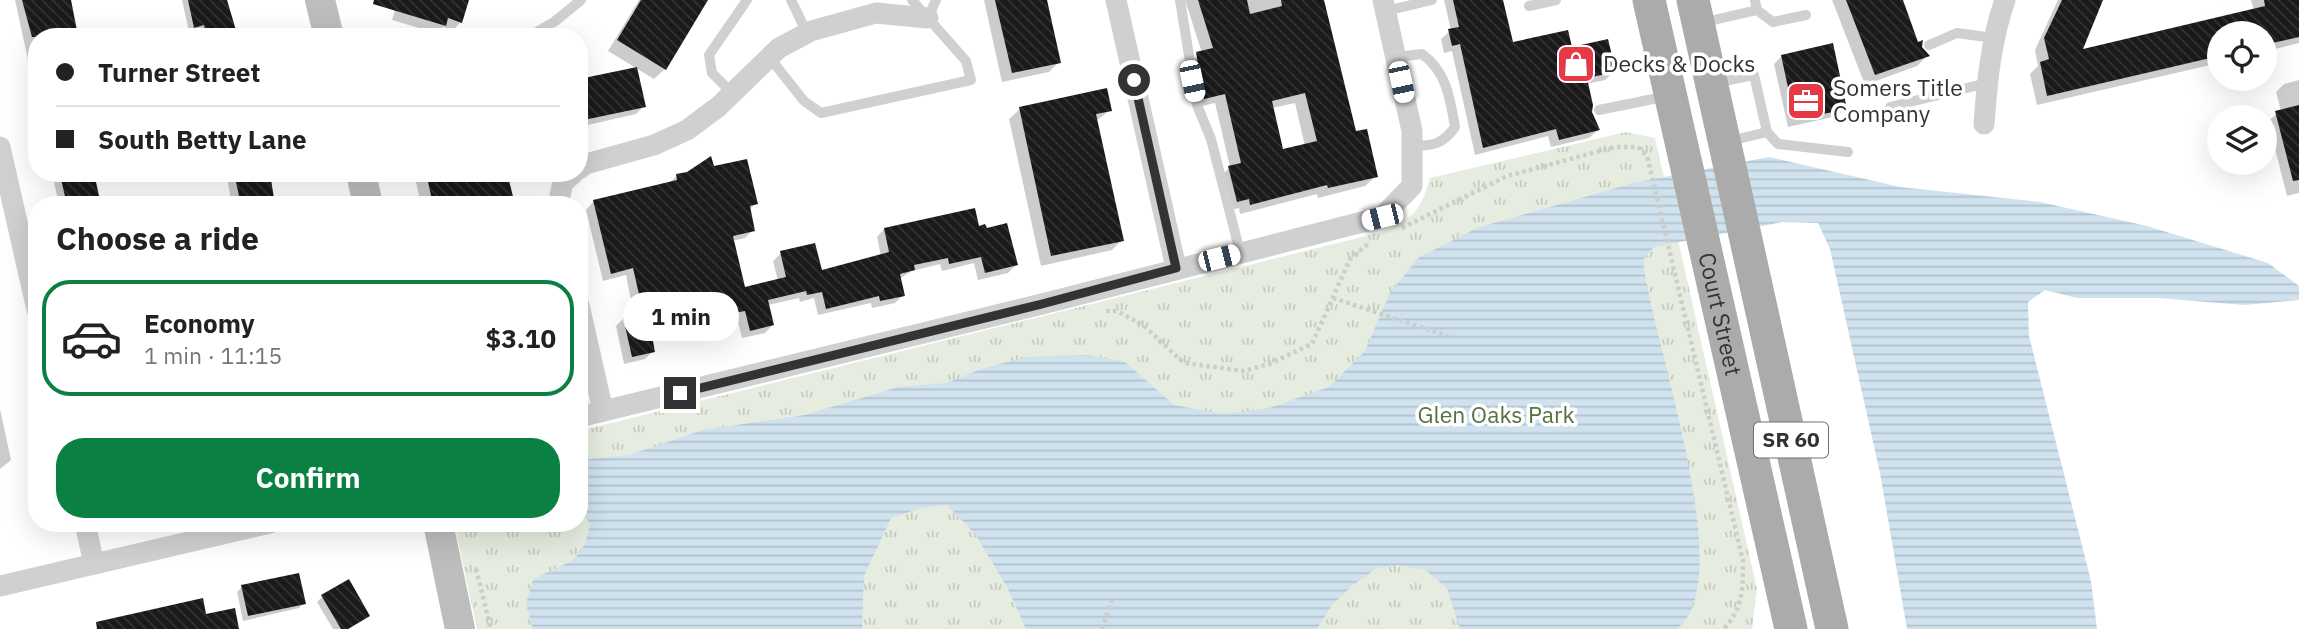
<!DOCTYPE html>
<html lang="en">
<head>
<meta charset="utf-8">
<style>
	body { margin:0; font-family:"IBM Plex Sans",sans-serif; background:#f6f6f6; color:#222; height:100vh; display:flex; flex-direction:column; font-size:26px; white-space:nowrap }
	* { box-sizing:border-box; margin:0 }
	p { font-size:23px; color:#767676 }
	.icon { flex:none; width:38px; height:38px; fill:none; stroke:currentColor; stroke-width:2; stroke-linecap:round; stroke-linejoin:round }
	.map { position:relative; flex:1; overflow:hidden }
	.sheet { position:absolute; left:28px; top:196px; width:560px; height:336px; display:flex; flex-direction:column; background:#fff; border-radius:28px; box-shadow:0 7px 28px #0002 }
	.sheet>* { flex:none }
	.top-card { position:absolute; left:28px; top:28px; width:560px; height:154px; border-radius:28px; box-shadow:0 7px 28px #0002; display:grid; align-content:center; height:154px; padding:0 28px; background:#fff }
	.controls { position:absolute; left:2207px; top:21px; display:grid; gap:14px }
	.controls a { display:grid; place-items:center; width:70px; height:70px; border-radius:50%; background:#fff; box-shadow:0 7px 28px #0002; font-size:35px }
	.end { position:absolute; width:32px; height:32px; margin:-16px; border:9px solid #333; background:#fff; box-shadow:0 0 0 4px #fff }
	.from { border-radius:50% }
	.bubble { position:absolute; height:49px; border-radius:24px; background:#fff; box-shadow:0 7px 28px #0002; font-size:23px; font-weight:700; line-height:49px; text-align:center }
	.car { position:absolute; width:21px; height:42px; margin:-21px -10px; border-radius:9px; box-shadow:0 0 5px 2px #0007; background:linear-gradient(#fff 24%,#345 0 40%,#fff 0 76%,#345 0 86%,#fff 0) }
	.top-card b { display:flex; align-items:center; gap:24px; height:66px; font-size:26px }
	.top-card b+b { border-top:2px solid #e0e0e0 }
	.top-card i { width:18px; height:18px; background:#222 }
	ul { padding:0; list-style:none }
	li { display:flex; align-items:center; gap:21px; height:116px; margin:0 14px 10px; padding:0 14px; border:4px solid transparent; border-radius:28px }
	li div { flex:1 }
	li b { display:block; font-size:26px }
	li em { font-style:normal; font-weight:700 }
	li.active { border-color:#0b8043 }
	li>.icon { width:63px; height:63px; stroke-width:1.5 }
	h2 { padding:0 28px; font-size:32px; line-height:84px }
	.cta { display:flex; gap:14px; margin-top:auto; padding:14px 28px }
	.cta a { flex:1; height:80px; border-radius:28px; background:#0b8043; color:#fff; font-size:28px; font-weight:700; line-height:80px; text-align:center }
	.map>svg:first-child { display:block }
	.park { fill:url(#park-tufts) }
	.water { fill:url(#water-rules) }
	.shadow { fill:#0003; fill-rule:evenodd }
	.building { fill:url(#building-back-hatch); fill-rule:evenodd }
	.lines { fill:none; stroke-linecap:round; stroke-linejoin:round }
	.path { stroke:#cdcdcd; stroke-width:4.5; stroke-dasharray:3.5 3.5; stroke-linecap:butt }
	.lane { stroke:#d0d0d0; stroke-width:10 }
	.street { stroke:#d0d0d0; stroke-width:21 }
	.secondary { stroke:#bdbdbd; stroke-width:30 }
	.primary { stroke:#ababab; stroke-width:33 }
	.route { stroke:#333; stroke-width:9 }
	.labels { text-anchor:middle; stroke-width:7; stroke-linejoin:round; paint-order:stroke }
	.shield { fill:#fff; stroke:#707070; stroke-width:2 }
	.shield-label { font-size:21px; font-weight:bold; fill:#333 }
	.poi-label { font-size:23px; fill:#333; stroke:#fff; text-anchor:start }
	.street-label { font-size:23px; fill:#333; stroke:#fff }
	.park-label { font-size:23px; fill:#56703f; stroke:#fff }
</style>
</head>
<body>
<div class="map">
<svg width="2299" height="629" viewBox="0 0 2299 629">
	<defs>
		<pattern id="park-tufts" width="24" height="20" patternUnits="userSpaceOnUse" patternTransform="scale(1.75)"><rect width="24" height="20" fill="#e6ecdf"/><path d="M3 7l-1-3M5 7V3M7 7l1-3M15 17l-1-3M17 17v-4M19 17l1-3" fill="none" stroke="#c6cbc0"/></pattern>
		<pattern id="water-rules" width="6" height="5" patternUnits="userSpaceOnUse" patternTransform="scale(1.75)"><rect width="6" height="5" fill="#cfe2ee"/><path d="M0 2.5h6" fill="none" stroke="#b2c2cd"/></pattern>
		<pattern id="building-back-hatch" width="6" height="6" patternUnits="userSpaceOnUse" patternTransform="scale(1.75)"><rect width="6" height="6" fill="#1a1a1a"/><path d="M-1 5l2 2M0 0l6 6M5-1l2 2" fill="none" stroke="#333"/></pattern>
	</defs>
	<rect width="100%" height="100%" fill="#fff"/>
	<path class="park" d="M1626 132 1655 138 1757 589 1752 629H477L454 523H579V431L1382 232C1415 217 1420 212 1430 178Z"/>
	<path class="water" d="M1769 157 1900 187 2040 202 2147 226 2268 263 2299 286V300L2244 305 2158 298H2077L2045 290 2028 302 2029 336 2091 581 2097 629H1907L1880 473 1830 249 1818 223 1782 222 1654 247 1643 260C1649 330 1742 584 1676 629H1460L1447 588 1425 570 1397 565 1377 568 1353 585 1332 605 1317 629H1026L1007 587 975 534 947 505 921 508 891 518 864 576 862 629H533L526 604 533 580C567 560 582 567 590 524L579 507V460L629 455 703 430 805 415 898 387 947 383 981 369 1026 357 1088 355 1125 362 1174 405 1224 414 1269 408 1329 387 1365 351 1390 293 1418 258 1477 228 1633 183Z"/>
	<g class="shadow">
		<path d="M15 0H71L79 37H37V101Z"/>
		<path d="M182 0H226L236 37H201L199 30 189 32Z"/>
		<path d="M383 0H467L461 22 453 30 443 27 436 33 392 20 395 10 381 6Z"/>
		<path d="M639 0H706L665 69 654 79 608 51Z"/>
		<path d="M984 0H1045L1059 62 1049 72 1002 82Z"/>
		<path d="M1185 0H1322L1354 133 1376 176 1365 186 1318 198 1317 194 1240 214 1239 208 1227 211 1219 178 1230 167 1215 103 1194 108 1187 64 1202 53ZM1295 103 1305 146 1282 151 1272 108Z"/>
		<path d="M1444 0H1503L1511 45 1571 49 1614 72 1605 80 1586 84 1590 112 1598 130 1589 138 1551 147 1548 136 1475 155 1452 51 1444 53 1441 39 1451 30Z"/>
		<path d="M1832 0H1901L1920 49 1927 56 1917 66 1865 85Z"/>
		<path d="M2058 0H2101L2080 51 2254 10 2251 0H2299V43L2264 52V33H2219V63L2037 105 2030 74 2038 66 2035 50Z"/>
		<path d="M1782 56 1845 108 1837 116 1788 127 1774 64Z"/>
		<path d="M2299 80V193L2287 196 2268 121 2281 111 2276 92 2284 84Z"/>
		<path d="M579 81 644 106 636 114 579 127Z"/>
		<path d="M1020 109 1110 110 1096 121 1122 240 1112 250 1041 266 1009 119Z"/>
		<path d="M713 169 756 203 749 210 753 230 745 238 732 241 744 289 778 281 773 261 781 253 820 272 881 256 877 237 884 229 977 228 1016 265 1008 273 978 280 974 263 942 271 940 264 912 271 899 279 903 295 895 303 872 308 871 303 818 315 814 298 800 302 799 298 768 305 773 325 765 333 742 338 737 318 668 330 659 339 651 341 653 351 645 359 624 364 616 326 624 318 634 316 626 275 603 281 586 210 593 202 669 183 677 176Z"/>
		<path d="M52 173H92L97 205H59Z"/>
		<path d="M226 173H267L273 205H232Z"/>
		<path d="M414 173H506L513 205H421Z"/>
		<path d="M0 409 11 460 0 469Z"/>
		<path d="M242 587 304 603 299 608 243 621 237 592Z"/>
		<path d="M322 597 368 616 349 629H333L317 602Z"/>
	</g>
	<g class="building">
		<path d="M22 0H71L78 37H32Z"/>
		<path d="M188 0H227L238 37H206L204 25 194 28Z"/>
		<path d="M374 0H469L462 23 448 18 446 26 373 4Z"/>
		<path d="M641 0H708L666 70 617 40Z"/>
		<path d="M995 0H1047L1061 63 1012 73Z"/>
		<path d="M1198 0H1247L1250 14 1282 6 1281 0H1324L1356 131 1367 129 1378 177 1328 188 1327 185 1250 205 1249 199 1237 202 1228 166 1241 163 1225 94 1204 99 1196 52 1213 48ZM1305 93 1317 141 1283 149 1272 101Z"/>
		<path d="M1453 0H1503L1513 42 1568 30 1572 47 1608 39 1616 72 1587 78 1593 105 1592 112 1600 130 1559 140 1556 129 1483 148 1460 44 1452 46 1448 29 1459 27Z"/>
		<path d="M1846 0H1903L1918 42 1923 40 1922 47 1930 56 1875 75Z"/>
		<path d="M2062 0H2103L2083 49 2265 6 2264 0H2299V37L2264 45V33H2219V56L2047 96 2040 62 2049 59 2044 38Z"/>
		<path d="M1833 43 1847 109 1795 120 1781 55Z"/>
		<path d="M637 67 646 107 579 121V79Z"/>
		<path d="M1107 88 1112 111 1096 114 1124 241 1051 256 1019 107Z"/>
		<path d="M2299 105V180L2293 181 2275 111Z"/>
		<path d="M711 156 714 166 747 159 758 204 750 206 755 231 733 236 745 287 786 277 780 251 815 243 822 270 889 252 884 228 975 208 979 226 985 224 987 228 1007 223 1018 265 985 273 981 257 949 264 948 258 914 265 915 270 900 274 905 296 880 301 879 296 826 309 822 292 807 295 806 291 768 300 774 325 750 331 745 311 667 325 669 332 652 336 655 352 632 357 623 317 643 312 633 268 611 274 593 200 677 180 676 174 687 172Z"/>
		<path d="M86 173H94L101 205H67L61 179Z"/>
		<path d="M234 173H270L275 205H241Z"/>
		<path d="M443 173H491L493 180 508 176 515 205H433L427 177Z"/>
		<path d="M299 573 306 604 248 616 241 585Z"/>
		<path d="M349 579 370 616 348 629H341L321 595Z"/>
		<path d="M203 598 206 614 235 608 239 629H97L96 622Z"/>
	</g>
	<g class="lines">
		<g class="path">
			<path d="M1402 228 1507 176 1615 147H1638L1647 156 1743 561C1743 588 1743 610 1723 629"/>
			<path d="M1333 298 1448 336"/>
			<path d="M1106 311H1117L1143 325 1184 363 1244 371 1269 364 1312 344 1350 259 1369 243"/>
			<path d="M476 569 491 629"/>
			<path d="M1102 629 1112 600"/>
		</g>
		<g class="lane">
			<path d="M791 0 807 33"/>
			<path d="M1180 0 1197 105 1211 139 1240 252"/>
			<path d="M1529 6 1556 0"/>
			<path d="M1757 10 1773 22 1806 15"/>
			<path d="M1386 11 1432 0"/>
			<path d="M928 18 936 0"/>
			<path d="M1701 23 1757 10 1755 0"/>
			<path d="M528 37 554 22 581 0"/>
			<path d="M1929 45 1957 33 1994 38"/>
			<path d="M769 57 804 101 821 113 971 80 966 61 912 0"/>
			<path d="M1396 57 1422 54C1447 72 1450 99 1455 127 1443 144 1433 146 1412 146"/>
			<path d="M1714 83 1754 75 1767 132 1726 142"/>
			<path d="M732 93 712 73 709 55 747 0"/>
			<path d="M1890 107 1987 83"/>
			<path d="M1599 110 1668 96"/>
			<path d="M1767 132 1778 144 1848 152"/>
		</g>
		<g class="street">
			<path d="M1116 0 1176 268"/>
			<path d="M1984 124C1987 82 1991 40 2005 0"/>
			<path d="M0 147 37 310"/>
			<path d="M579 169 586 164 654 145 687 130 718 107 779 48 811 31 876 13 928 18"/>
			<path d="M558 205 563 182 574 173"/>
			<path d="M579 305 603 411"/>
			<path d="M579 417 1042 304 1382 217 1412 186V131L1383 0"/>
			<path d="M85 523 94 564"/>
			<path d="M0 586 270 523"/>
		</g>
		<g class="secondary">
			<path d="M320 0 329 37"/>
			<path d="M361 173 368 205"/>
			<path d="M438 523 460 629"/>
		</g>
		<g class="primary">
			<path id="s1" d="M1649 0 1791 629"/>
			<path d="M1693 0 1832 629"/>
		</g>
	</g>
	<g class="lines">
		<path class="route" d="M680 393 1042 304 1176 268 1134 80"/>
	</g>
	<defs>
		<symbol id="shop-square" viewBox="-11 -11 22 22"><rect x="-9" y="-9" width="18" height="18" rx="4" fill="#e63946" stroke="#fff"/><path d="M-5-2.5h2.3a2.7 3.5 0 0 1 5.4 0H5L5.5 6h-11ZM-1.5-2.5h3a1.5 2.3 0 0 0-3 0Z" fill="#fff"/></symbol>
		<symbol id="office-square" viewBox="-11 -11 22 22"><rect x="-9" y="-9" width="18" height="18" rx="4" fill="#e63946" stroke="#fff"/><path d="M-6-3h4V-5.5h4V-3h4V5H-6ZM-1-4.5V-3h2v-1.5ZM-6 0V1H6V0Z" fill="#fff"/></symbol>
	</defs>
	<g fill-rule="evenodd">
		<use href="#shop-square" x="1554" y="42" width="44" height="44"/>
		<use href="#office-square" x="1784" y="79" width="44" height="44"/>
	</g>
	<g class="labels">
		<rect class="shield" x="1754" y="422.5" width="74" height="35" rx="5"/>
		<g class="shield-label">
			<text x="1791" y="447">SR 60</text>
		</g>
		<g class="poi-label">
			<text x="1603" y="72">Decks &amp; Docks</text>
			<text x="1833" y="96">Somers Title<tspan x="1833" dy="26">Company</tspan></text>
		</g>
		<g class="street-label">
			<text dy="8" stroke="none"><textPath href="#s1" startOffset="322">Court Street</textPath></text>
		</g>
		<g class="park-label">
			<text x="1496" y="423">Glen Oaks Park</text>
		</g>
	</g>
</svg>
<div class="controls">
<a><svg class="icon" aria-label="locate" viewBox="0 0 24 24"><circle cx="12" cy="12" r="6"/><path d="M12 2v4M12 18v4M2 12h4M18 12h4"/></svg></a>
<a><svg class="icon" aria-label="layers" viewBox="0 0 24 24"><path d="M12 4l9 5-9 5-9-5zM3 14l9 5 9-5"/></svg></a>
</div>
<i class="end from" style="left:1134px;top:80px"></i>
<i class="end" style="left:680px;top:393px"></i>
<div class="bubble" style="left:623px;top:292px;width:116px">1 min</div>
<i class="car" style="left:1192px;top:81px;rotate:168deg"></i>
<i class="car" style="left:1401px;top:82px;rotate:168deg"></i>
<i class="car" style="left:1382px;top:217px;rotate:256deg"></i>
<i class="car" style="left:1219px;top:258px;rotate:76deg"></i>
<div class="top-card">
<b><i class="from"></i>Turner Street</b>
<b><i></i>South Betty Lane</b>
</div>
<section class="sheet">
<h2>Choose a ride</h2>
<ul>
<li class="active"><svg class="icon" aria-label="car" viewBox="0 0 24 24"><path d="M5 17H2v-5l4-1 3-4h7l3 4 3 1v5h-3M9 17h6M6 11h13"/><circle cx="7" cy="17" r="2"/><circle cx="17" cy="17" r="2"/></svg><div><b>Economy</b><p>1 min · 11:15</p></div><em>$3.10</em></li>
</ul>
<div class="cta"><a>Confirm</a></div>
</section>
</div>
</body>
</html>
